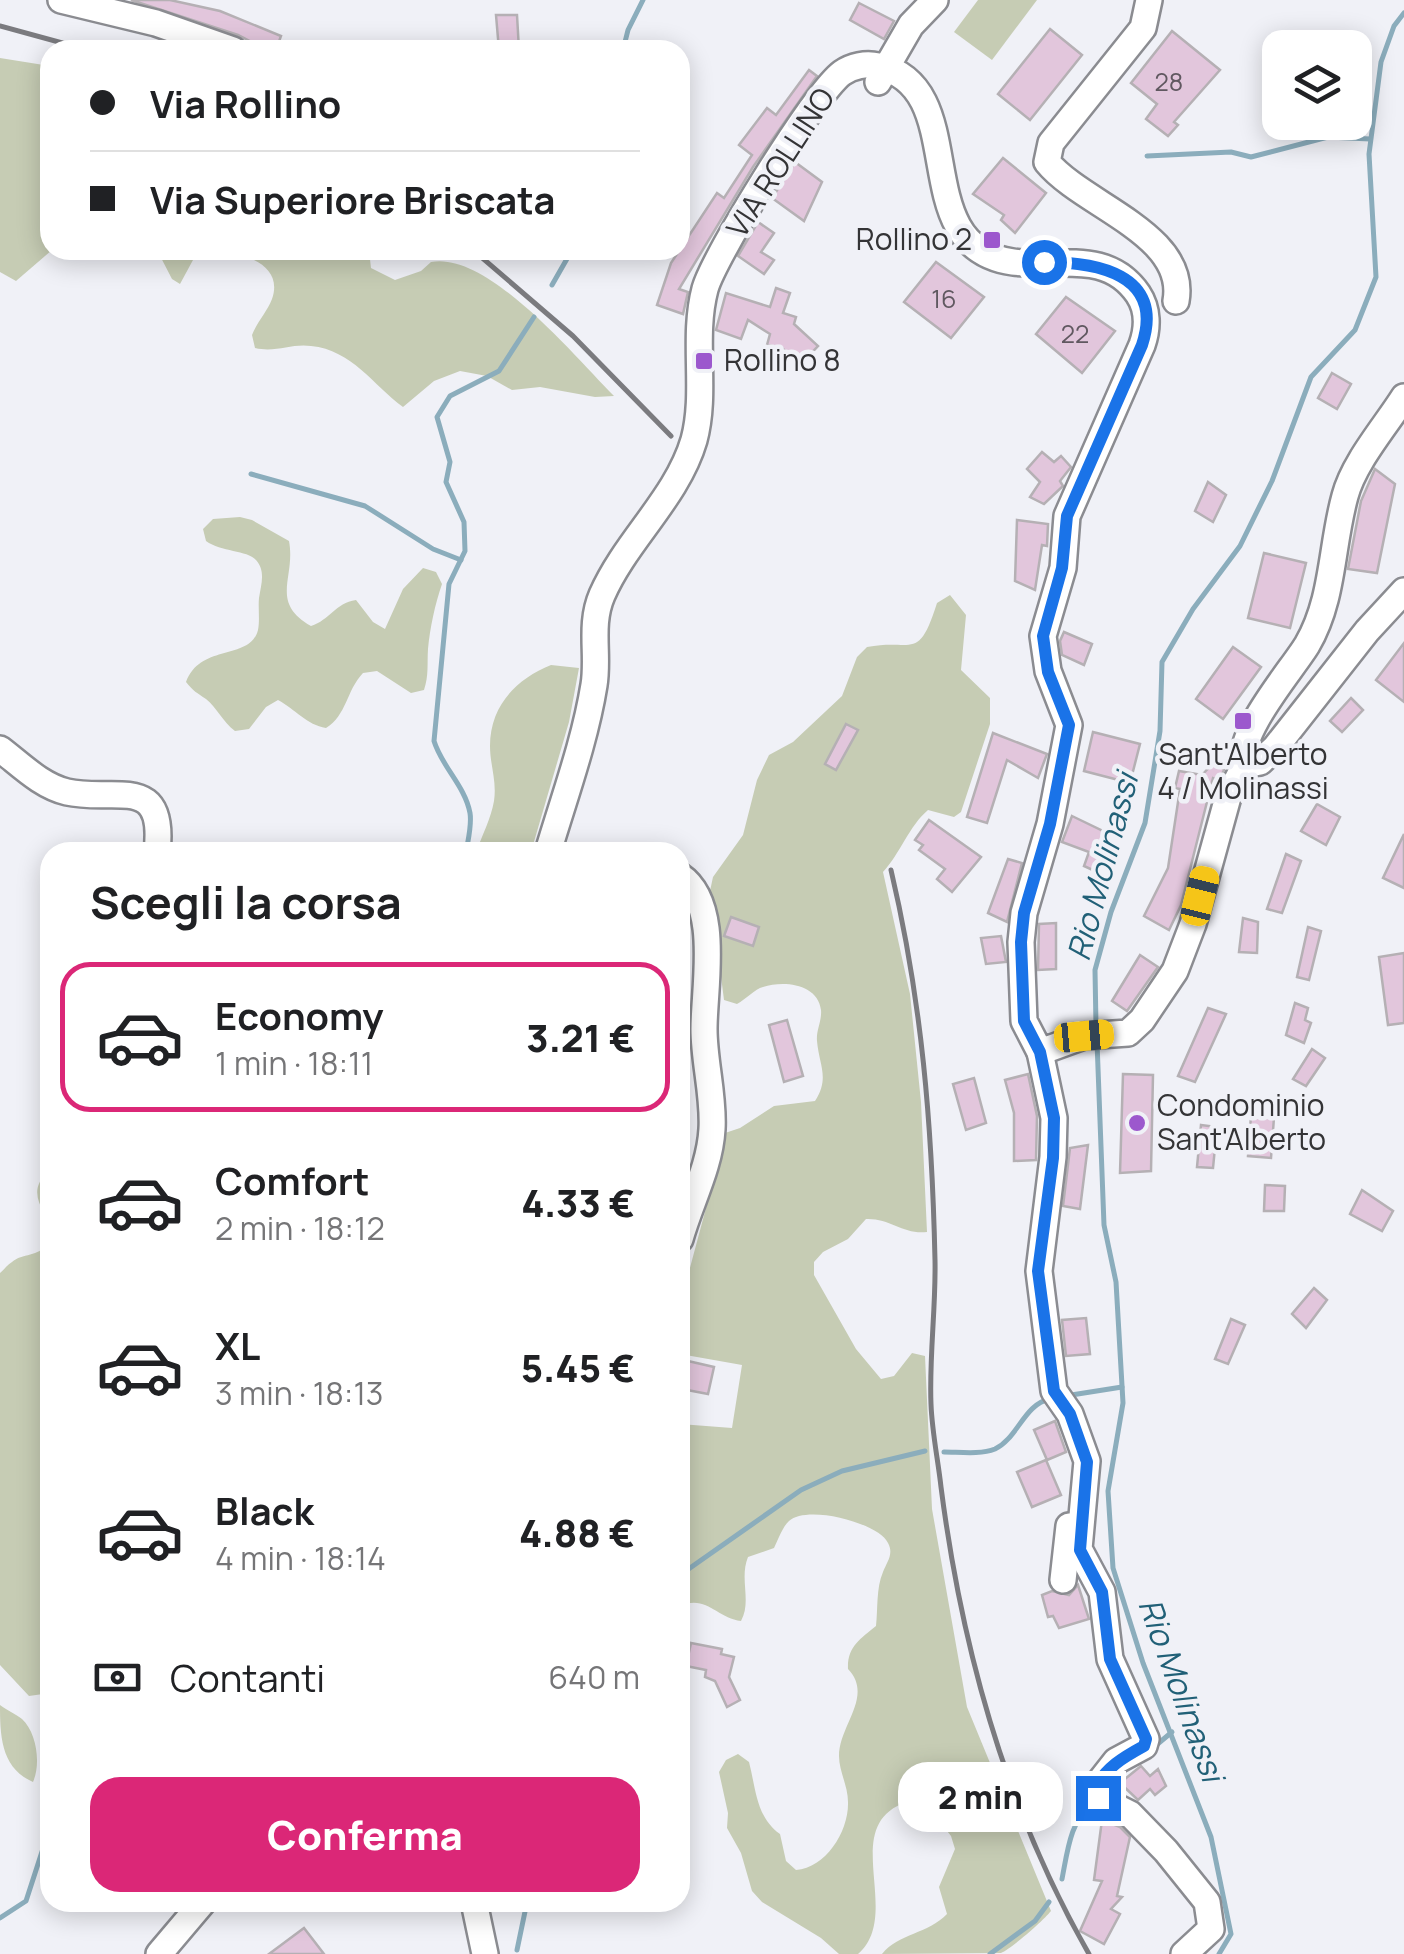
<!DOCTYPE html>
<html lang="it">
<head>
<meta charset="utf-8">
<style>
	body { margin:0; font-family:Manrope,sans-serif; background:#f2f2f2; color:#202124; height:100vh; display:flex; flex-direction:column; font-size:38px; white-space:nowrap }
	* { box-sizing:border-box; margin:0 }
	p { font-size:32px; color:#757577 }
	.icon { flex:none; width:55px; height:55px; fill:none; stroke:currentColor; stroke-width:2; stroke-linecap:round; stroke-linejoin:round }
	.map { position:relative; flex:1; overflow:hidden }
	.panel { position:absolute; left:40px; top:842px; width:650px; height:1070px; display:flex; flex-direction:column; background:#fff; border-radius:30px; box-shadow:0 5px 25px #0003 }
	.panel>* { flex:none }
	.banner { position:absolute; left:40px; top:40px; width:650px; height:220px; border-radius:30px; box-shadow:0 5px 25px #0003; display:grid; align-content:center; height:220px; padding:0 50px; background:#fff }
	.buttons { position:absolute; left:1262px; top:30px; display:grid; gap:20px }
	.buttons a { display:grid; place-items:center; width:110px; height:110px; border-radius:20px; background:#fff; box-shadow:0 5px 25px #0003; font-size:50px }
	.end { position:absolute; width:45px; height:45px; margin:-22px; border:12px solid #1a73e8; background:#fff; box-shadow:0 0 0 5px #fff }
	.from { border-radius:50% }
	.bubble { position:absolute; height:70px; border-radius:30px; background:#fff; box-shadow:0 5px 25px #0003; font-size:32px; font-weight:800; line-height:70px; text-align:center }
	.car { position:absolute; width:30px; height:60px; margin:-30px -15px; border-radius:12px; box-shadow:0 0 8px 2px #0007; background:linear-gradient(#f5c518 24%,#345 0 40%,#f5c518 0 76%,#345 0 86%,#f5c518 0) }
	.banner b { display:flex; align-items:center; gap:35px; height:95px; font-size:38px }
	.banner b+b { border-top:2px solid #e0e0e0 }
	.banner i { width:25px; height:25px; background:#202124 }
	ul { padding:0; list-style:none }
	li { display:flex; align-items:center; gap:30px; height:150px; margin:0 20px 15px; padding:0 30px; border:5px solid transparent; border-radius:30px }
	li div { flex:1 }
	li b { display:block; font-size:38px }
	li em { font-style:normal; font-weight:800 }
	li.on { border-color:#db2777 }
	li>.icon { width:90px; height:90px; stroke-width:1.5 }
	h2 { padding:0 50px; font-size:45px; line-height:120px }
	.pay { display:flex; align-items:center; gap:25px; height:110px; padding:0 50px; font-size:38px }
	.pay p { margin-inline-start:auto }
	.button { display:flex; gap:20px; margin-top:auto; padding:20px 50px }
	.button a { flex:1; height:115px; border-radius:30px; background:#db2777; color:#fff; font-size:40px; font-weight:800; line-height:115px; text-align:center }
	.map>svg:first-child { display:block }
	.green { fill:#c6ccb4 }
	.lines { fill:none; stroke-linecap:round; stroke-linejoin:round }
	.stream { stroke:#8badbc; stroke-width:5 }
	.building { fill:#e2c6dc; stroke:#b5b0b4; stroke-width:2.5 }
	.minor-casing { stroke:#8b8c91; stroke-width:30 }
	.minor { stroke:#fff; stroke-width:25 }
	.rail { stroke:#7b7b7f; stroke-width:5 }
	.route { stroke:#1a73e8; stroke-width:12 }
	.poi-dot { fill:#9c58cd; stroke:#f0f1f7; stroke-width:4 }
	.labels { text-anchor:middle; stroke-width:9; stroke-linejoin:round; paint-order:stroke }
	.number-label { font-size:25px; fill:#605860 }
	.street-label { font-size:30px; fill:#343436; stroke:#f0f1f7 }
	.poi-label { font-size:30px; fill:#343436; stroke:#f0f1f7; text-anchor:start }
	.water-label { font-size:32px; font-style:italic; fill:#216077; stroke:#f0f1f7 }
</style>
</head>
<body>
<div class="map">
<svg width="1404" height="1954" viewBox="0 0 1404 1954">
	<rect width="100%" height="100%" fill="#f0f1f7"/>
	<g class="green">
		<path d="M978 0H1037L992 60 954 32Z"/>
		<path d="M0 58 50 66 52 250 16 281 0 272Z"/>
		<path d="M157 250H369L371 268 395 280 421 271 431 262C488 251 575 357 614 396L595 397 540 387 512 390 487 376 460 371 434 381 403 407C373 385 352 350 311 346 292 343 276 353 255 348L252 335C257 322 267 312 272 299 286 259 229 249 204 252L193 260 180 284 172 279Z"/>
		<path d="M240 517 252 520 289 541C296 578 269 602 311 626 330 620 335 603 356 600L373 622 385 629 403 589 423 568 436 572 442 584C435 604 430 628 428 649 427 664 429 675 424 690L411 693 377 671 363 673C346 691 347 715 326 728 307 725 295 709 278 700L266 707 249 729 235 731C223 722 217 708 206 699 197 693 193 691 186 682 201 643 250 661 258 630 260 620 258 608 259 598 261 585 266 571 256 560 247 550 221 552 206 541L203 529 213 519Z"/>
		<path d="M950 595 966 615 961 670 990 698V724L961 812 954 817 928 810C909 826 900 854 883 872L910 994 921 1102 927 1232C904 1235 890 1218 866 1219L848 1239 823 1252 814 1262V1275L856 1349 881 1379 894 1376 912 1353 925 1356 932 1509 967 1707 1051 1911C1043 1921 1011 1949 1001 1953L882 1954C899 1933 928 1934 947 1914L939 1887 955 1849 951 1836 933 1813 907 1802C837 1825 904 1914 858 1954H839L821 1938 762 1902 752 1891 741 1853 727 1828 728 1813 719 1772 726 1760 738 1754 749 1762C756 1789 756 1817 780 1834L786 1861 796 1870C826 1868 849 1831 848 1802 848 1786 839 1771 839 1756 839 1725 874 1696 848 1669 847 1647 860 1639 876 1626 878 1609 876 1588 883 1572 887 1562 894 1554 888 1543 879 1523 807 1504 789 1521 783 1526 778 1540 774 1548L748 1557C739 1579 752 1601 741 1621 717 1618 706 1594 680 1606V1424L732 1428 742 1365 680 1354V1305L717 1167 722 1134 740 1128 774 1106 815 1101C830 1078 819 1065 817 1041 816 1030 822 1021 821 1010 818 984 784 980 763 987 755 989 746 999 737 1004L724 1000 710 891 713 877 743 835 757 780 769 755 793 742 842 696 857 657 867 647C913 638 918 663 937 603Z"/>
		<path d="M551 665 579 668 569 722 531 852H476C482 836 491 818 494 801 497 781 490 765 490 746 490 706 516 679 551 665Z"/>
		<path d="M49 1171H50V1687L43 1694 29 1696 0 1665V1273C4 1270 7 1265 12 1262 22 1253 39 1257 47 1244 62 1218 17 1199 49 1171Z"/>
		<path d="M0 1705C6 1710 16 1714 22 1719 37 1733 41 1764 33 1782 1 1768 0 1736 0 1705Z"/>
	</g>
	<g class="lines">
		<g class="stream">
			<path d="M623 50 628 30 643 0"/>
			<path d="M1147 156 1231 152 1251 157 1328 137 1370 139"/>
			<path d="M552 285 572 250"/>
			<path d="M251 474 365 506 433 549 461 560"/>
			<path d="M466 852C468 840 472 825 470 813 465 786 442 767 434 741L449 584 465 551 464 522 446 482 450 462 437 417 450 396 499 371 534 317"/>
			<path d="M1096 1026 1095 970 1111 912 1145 823 1160 731 1162 662 1193 609 1240 546 1272 481 1311 377 1355 330 1376 277 1369 154 1381 62 1394 26 1404 13"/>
			<path d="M1097 1042 1104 1225 1116 1282 1123 1403 1108 1491 1113 1568 1143 1663 1211 1837 1231 1934 1219 1954"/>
			<path d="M1065 1396 1122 1387"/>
			<path d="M944 1452C959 1452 980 1455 995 1449 1018 1438 1024 1404 1050 1399"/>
			<path d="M680 1575 801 1490 842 1471 925 1451"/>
			<path d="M1154 1747 1172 1732"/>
			<path d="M1062 1879C1068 1848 1070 1823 1093 1800"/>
			<path d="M0 1918 26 1901 50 1827"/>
			<path d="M517 1950 527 1902"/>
			<path d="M990 1954 1035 1921 1049 1902"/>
		</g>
	</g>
	<g class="building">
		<path d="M131 0H170L220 11 281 36 276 50H267L238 35Z"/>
		<path d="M859 3 894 21 884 39 850 20Z"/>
		<path d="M496 15H517L519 50H499Z"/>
		<path d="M1050 29 1082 55 1030 120 998 94Z"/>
		<path d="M1172 31 1220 70 1174 122 1178 125 1168 136 1146 119 1157 104 1131 83Z"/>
		<path d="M809 70 817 76 753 167 679 289 688 292 683 314 657 305 671 263 717 193 724 198 752 155 739 145 767 108 776 115Z"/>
		<path d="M1003 158 1046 193 1015 233 1001 220 1004 215 973 194Z"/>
		<path d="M795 162 822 182 804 221 772 198Z"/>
		<path d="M758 222 774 233 761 252 774 260 764 274 738 256Z"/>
		<path d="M936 262 984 297 951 338 904 302Z"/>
		<path d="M776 288 790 293 783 313 796 317 794 324 818 346 800 365 782 348 767 345 770 334 748 320 741 339 716 330 726 293 770 307Z"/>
		<path d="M1066 297 1115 331 1082 373 1036 334Z"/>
		<path d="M1332 373 1351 384 1337 409 1318 398Z"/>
		<path d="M1042 452 1054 462 1061 456 1071 467 1060 481 1063 486 1044 504 1030 497 1040 482 1027 469Z"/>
		<path d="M1375 469 1395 484 1377 573 1348 569 1361 501Z"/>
		<path d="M1208 482 1226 495 1213 522 1195 511Z"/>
		<path d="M1017 520 1048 524 1047 546 1042 545 1035 590 1015 581Z"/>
		<path d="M1264 553 1306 563 1290 628 1248 618Z"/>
		<path d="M1064 632 1092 644 1084 665 1062 655 1060 641Z"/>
		<path d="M1404 643V702L1376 680Z"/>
		<path d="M1233 647 1261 667 1223 719 1196 699Z"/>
		<path d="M1351 698 1363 710 1342 732 1330 721Z"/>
		<path d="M846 724 858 730 836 770 825 764Z"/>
		<path d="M1093 732 1140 744 1130 783 1084 771Z"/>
		<path d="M993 733 1047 754 1038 778 1007 760 987 823 967 817Z"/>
		<path d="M1216 760 1224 770 1219 780 1213 778 1181 905 1169 930 1144 916 1168 868 1180 789 1175 788 1179 771 1202 775Z"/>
		<path d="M1317 804 1340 817 1326 845 1301 831Z"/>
		<path d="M1072 816 1109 834 1097 872 1084 866 1089 852 1062 842Z"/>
		<path d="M929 820 981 857 952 892 937 879 945 869 919 850 923 845 915 840Z"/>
		<path d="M1404 834V888L1383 878Z"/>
		<path d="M1286 854 1301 861 1282 913 1267 909Z"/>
		<path d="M1008 859 1022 863 1007 922 988 913Z"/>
		<path d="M731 917 759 927 753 946 724 936Z"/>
		<path d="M1243 918 1258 922 1257 953 1239 952Z"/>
		<path d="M1056 923V969L1038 970 1039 924Z"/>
		<path d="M1308 927 1321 931 1309 980 1297 977Z"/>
		<path d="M1001 936 1006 962 986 964 981 938Z"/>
		<path d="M1404 953V1023L1388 1025 1379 957Z"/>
		<path d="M1140 955 1158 967 1127 1011 1112 1001Z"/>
		<path d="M1295 1003 1308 1008 1305 1020 1311 1023 1304 1043 1286 1035Z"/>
		<path d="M1208 1008 1226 1014 1195 1082 1178 1076Z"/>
		<path d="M787 1020 803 1076 784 1082 769 1025Z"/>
		<path d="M1312 1049 1325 1058 1306 1086 1293 1079Z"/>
		<path d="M1028 1074 1037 1116 1036 1160 1014 1161V1113L1005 1080Z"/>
		<path d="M1123 1074 1153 1075 1151 1171 1120 1173Z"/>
		<path d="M974 1078 986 1123 966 1130 953 1084Z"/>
		<path d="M1252 1102 1275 1104 1271 1158 1248 1156Z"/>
		<path d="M1201 1125 1217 1127 1213 1168 1197 1167Z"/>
		<path d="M1088 1145 1080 1209 1063 1206 1070 1148Z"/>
		<path d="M1265 1185 1285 1186 1284 1211H1264Z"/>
		<path d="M1362 1190 1393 1211 1382 1231 1350 1214Z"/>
		<path d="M1314 1288 1327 1300 1306 1328 1292 1314Z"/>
		<path d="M1086 1318 1090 1354 1066 1356 1062 1320Z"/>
		<path d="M1231 1319 1245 1325 1228 1364 1215 1359Z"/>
		<path d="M688 1361 714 1367 708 1394 682 1389Z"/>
		<path d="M1055 1421 1066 1452 1047 1460 1034 1430Z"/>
		<path d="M1046 1460 1061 1495 1032 1507 1017 1472Z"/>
		<path d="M1078 1585 1089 1619 1059 1628 1053 1616 1048 1617 1042 1595 1052 1591 1069 1595Z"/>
		<path d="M691 1643 722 1649 721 1654 734 1657 729 1677 740 1700 727 1707 715 1681 705 1677 706 1670 686 1666Z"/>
		<path d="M1141 1766 1150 1776 1158 1769 1166 1786 1155 1795 1150 1789 1138 1800 1120 1783Z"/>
		<path d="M1102 1820 1120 1827 1130 1837 1117 1896 1122 1897 1111 1909 1120 1914 1104 1944 1080 1931 1102 1881 1094 1880Z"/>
		<path d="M304 1928 324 1954H269Z"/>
	</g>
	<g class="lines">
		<defs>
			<g id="minor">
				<path d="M61 0 156 23 233 50"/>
				<path d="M1149 0 1143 28 1051 143 1047 162C1083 206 1188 234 1176 301"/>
				<path d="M878 82 911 25 935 0"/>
				<path d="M0 749C20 764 41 786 67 792 115 803 166 772 157 852"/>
				<path d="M1245 765C1234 736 1291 671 1307 645 1334 599 1331 546 1345 496 1354 462 1385 427 1404 397"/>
				<path d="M1245 765 1260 762 1275 748 1367 631 1404 591"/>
				<path d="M548 852C564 798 585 741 594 685 599 655 589 625 602 595 626 540 677 498 694 440 707 392 692 338 705 289 714 256 815 93 842 73 852 66 866 63 878 66 975 88 903 247 1013 262 1058 268 1107 249 1138 294 1148 309 1148 328 1142 345L1067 516 1063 568 1043 636 1048 671 1069 725 1050 824 1024 913 1021 942 1024 1021 1040 1052 1084 1036 1128 1033 1142 1020 1175 971 1193 924 1228 797 1245 765"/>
				<path d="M680 876C721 904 704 986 704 1029 704 1062 714 1096 712 1129 710 1167 690 1203 680 1239"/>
				<path d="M1040 1052 1054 1118 1053 1157 1039 1271 1054 1391 1070 1414 1087 1461 1079 1549 1102 1592 1110 1659 1146 1739 1144 1746 1116 1761 1094 1789 1098 1798 1130 1814 1166 1851 1207 1902 1211 1929 1184 1954"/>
				<path d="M1063 1580 1069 1526"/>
				<path d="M474 1902 485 1954"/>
				<path d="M159 1954 203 1902"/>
			</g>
		</defs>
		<use href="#minor" class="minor-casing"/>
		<use href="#minor" class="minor"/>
		<g class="rail">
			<path d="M0 26 88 50"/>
			<path d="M473 250 573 336 671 436"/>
			<path d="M891 870C922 1002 932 1125 935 1260 936 1308 929 1357 931 1404 932 1432 938 1460 941 1487 962 1650 1007 1811 1089 1954"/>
		</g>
	</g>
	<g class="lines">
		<path class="route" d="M1044 262C1094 262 1166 273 1142 345L1067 516 1062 568 1043 636 1048 672 1069 725 1050 824 1024 913 1021 942 1024 1021 1040 1052 1054 1118 1053 1158 1038 1271 1054 1391 1070 1414 1087 1462 1080 1550 1102 1592 1110 1659 1146 1739 1144 1746C1122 1758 1107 1767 1094 1789L1098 1798"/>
	</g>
	<g class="poi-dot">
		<rect x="982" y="230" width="20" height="20" rx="5"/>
		<rect x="694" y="351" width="20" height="20" rx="5"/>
		<rect x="1233" y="711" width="20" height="20" rx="5"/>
		<circle cx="1137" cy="1123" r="10"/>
	</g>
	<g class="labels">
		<g class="number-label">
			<text x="1169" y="91">28</text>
			<text x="944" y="308">16</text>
			<text x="1075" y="343">22</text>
		</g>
		<g class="street-label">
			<text transform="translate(781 163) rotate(-57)" y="10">VIA ROLLINO</text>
		</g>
		<g class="poi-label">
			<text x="972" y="250" text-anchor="end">Rollino 2</text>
			<text x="724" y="371">Rollino 8</text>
			<text x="1243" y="765" text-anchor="middle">Sant'Alberto<tspan x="1243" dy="34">4 / Molinassi</tspan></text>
			<text x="1157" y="1116">Condominio<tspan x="1157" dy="34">Sant'Alberto</tspan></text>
		</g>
		<g class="water-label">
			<text transform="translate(1103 867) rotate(-75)" y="11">Rio Molinassi</text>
			<text transform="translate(1181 1690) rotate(70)" y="11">Rio Molinassi</text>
		</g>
	</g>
</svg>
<div class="buttons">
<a><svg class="icon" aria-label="layers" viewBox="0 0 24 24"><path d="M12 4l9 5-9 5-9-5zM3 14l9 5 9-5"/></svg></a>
</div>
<i class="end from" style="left:1044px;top:262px"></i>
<i class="end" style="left:1098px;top:1798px"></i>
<div class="bubble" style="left:898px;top:1762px;width:165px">2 min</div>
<i class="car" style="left:1200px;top:896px;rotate:14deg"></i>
<i class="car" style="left:1084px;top:1036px;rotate:85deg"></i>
<div class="banner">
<b><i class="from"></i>Via Rollino</b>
<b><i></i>Via Superiore Briscata</b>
</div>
<section class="panel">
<h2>Scegli la corsa</h2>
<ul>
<li class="on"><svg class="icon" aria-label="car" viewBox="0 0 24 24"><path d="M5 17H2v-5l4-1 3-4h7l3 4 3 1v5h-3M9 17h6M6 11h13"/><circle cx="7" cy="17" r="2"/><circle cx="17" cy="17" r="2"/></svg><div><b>Economy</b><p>1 min · 18:11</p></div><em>3.21 €</em></li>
<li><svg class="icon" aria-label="car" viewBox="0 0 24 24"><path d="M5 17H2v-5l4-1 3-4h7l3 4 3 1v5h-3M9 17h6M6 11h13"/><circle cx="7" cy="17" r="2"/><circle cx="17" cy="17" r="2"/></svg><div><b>Comfort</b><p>2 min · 18:12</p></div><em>4.33 €</em></li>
<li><svg class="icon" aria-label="car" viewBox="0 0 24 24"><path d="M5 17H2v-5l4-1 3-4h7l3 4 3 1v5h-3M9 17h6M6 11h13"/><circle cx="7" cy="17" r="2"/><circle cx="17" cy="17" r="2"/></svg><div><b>XL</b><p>3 min · 18:13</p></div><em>5.45 €</em></li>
<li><svg class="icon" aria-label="car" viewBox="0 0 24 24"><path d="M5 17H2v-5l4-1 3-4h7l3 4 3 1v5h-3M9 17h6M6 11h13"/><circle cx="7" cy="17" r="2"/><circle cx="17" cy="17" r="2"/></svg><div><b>Black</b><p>4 min · 18:14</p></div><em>4.88 €</em></li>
</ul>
<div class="pay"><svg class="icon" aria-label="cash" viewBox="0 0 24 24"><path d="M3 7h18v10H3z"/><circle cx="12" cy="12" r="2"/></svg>Contanti<p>640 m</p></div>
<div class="button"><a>Conferma</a></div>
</section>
</div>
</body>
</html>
